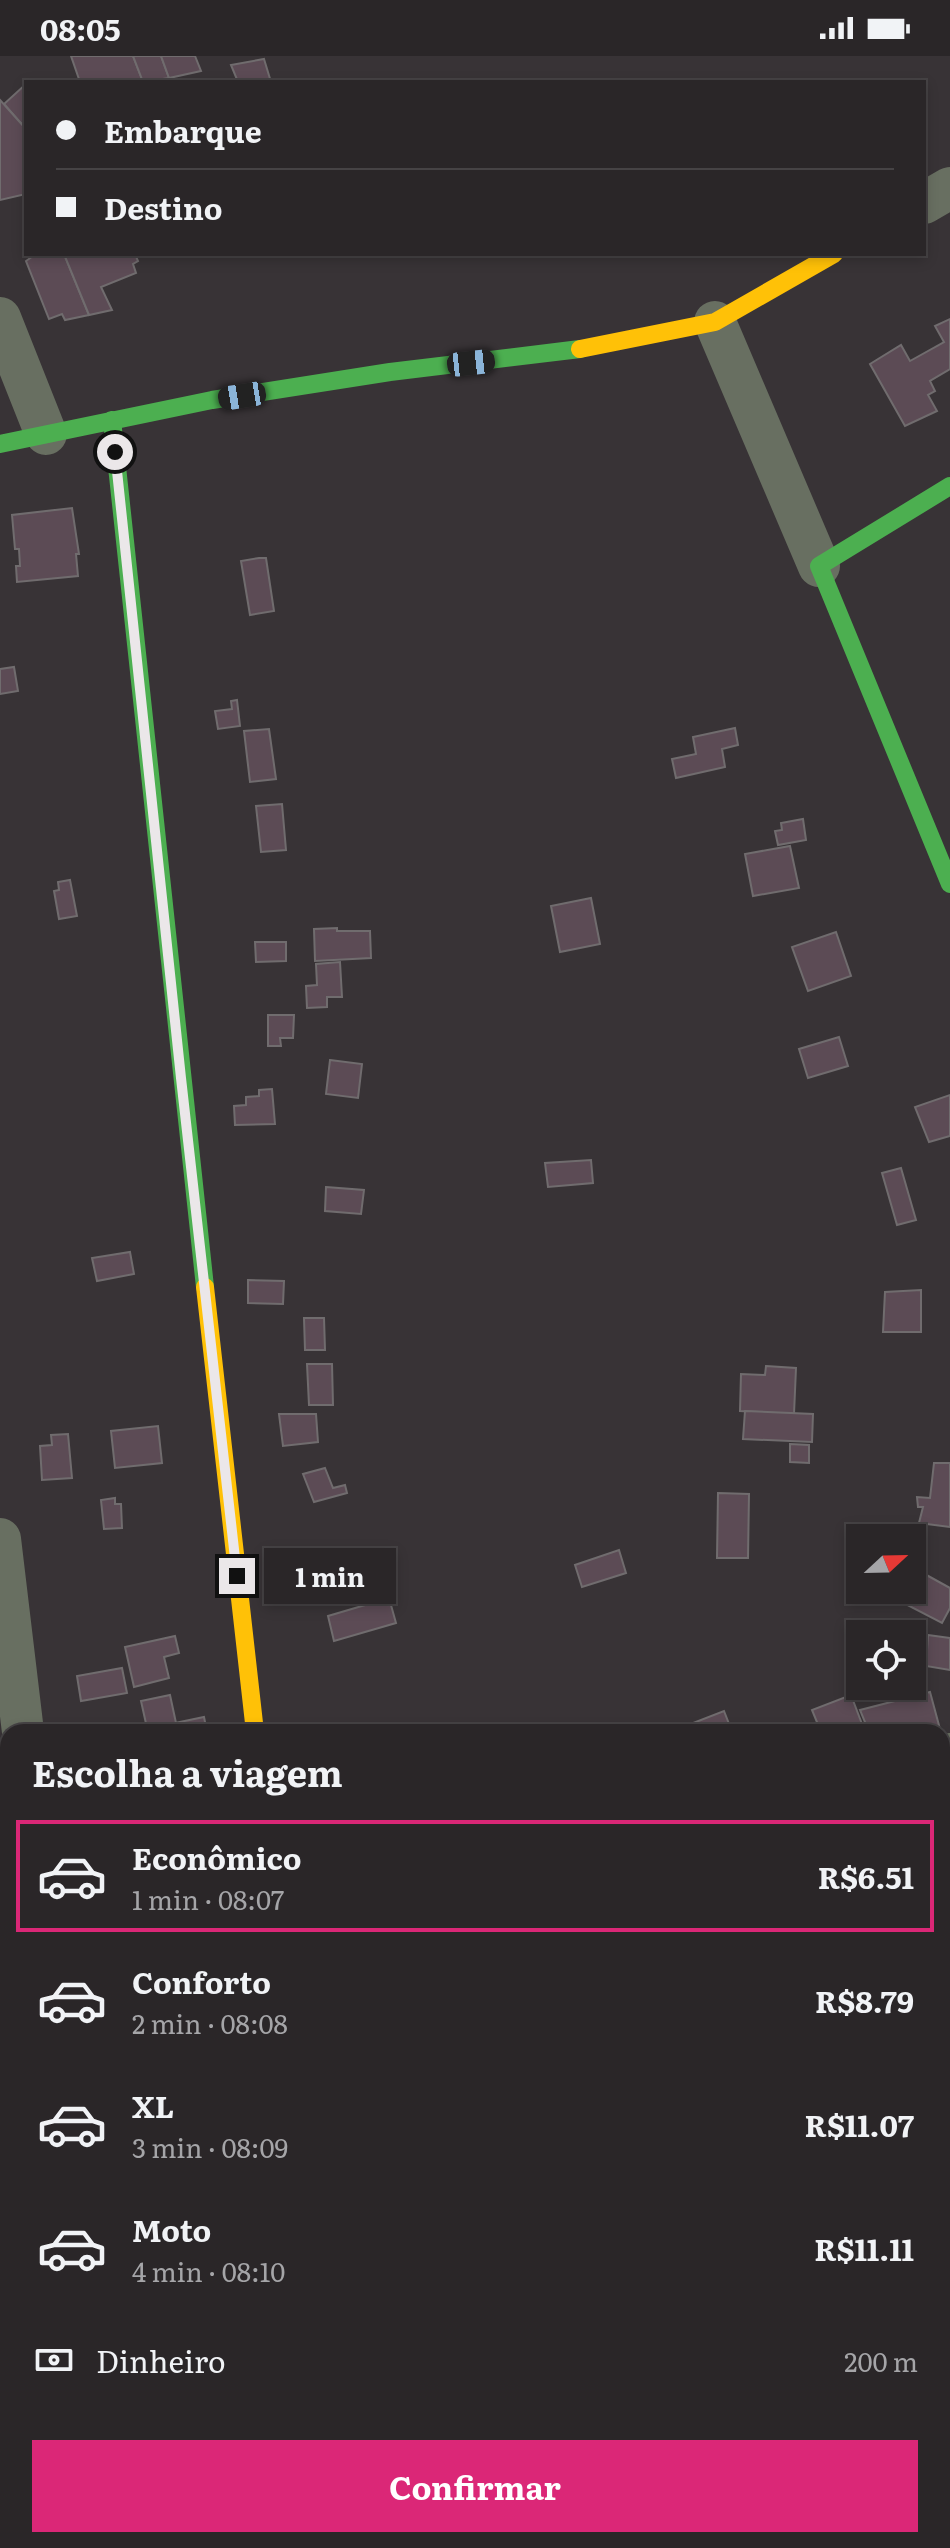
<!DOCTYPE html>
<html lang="pt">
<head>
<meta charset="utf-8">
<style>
	body { margin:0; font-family:Literata,serif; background:#322e30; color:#f1f3f6; height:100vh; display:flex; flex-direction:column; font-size:30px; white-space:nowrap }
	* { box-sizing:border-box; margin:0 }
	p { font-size:26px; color:#a5a5a8 }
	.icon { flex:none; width:44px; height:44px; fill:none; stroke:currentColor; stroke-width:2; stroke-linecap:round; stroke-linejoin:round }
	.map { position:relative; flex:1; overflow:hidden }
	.side { position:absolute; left:0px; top:1668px; width:950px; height:824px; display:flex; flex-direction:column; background:#2a2628; border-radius:24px 24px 0 0; box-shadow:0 4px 12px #0003,0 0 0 2px #464345 }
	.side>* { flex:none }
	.hud { position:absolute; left:24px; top:24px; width:902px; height:176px; border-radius:0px; box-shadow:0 4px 12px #0003,0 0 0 2px #464345; display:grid; align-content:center; height:176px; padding:0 32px; background:#2a2628 }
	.needle { width:52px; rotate:68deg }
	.controls { position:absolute; left:846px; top:1468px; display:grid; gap:16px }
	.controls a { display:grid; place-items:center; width:80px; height:80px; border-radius:0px; background:#2a2628; box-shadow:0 4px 12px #0003,0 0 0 2px #464345; font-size:40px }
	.end { position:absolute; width:36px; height:36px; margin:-18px; border:10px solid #ebe7e9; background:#111; box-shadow:0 0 0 4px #111 }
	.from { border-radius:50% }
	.bubble { position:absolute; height:56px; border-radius:0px; background:#2a2628; box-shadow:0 4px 12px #0003,0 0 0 2px #464345; font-size:26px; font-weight:700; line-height:56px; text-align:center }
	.car { position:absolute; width:24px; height:48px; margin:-24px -12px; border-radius:10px; box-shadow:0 0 6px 2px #0007; background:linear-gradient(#222 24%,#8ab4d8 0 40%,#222 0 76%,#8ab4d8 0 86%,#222 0) }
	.hud b { display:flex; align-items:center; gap:28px; height:76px; font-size:30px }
	.hud b+b { border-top:2px solid #464345 }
	.hud i { width:20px; height:20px; background:#f1f3f6 }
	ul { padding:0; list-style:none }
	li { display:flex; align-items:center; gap:24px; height:112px; margin:0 16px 12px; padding:0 16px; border:4px solid transparent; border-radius:0px }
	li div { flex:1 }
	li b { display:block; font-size:30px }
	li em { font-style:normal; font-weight:700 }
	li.selected { border-color:#db2777 }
	li>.icon { width:72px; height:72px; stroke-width:1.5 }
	h2 { padding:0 32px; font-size:36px; line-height:96px }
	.pay { display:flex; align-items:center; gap:20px; height:88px; padding:0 32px; font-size:30px }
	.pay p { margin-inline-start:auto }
	.action { display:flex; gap:16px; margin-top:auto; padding:16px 32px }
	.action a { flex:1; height:92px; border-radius:0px; background:#db2777; color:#fff; font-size:32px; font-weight:700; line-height:92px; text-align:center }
	.status { display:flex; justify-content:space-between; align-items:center; height:56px; padding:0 40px; background:#2a2628; direction:ltr }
	.status svg { height:22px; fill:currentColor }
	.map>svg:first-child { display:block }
	.building { fill:#5c4b55; stroke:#706c6e; stroke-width:2 }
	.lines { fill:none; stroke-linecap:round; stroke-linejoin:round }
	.street { stroke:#686f61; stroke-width:42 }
	.fast { stroke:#4caf50; stroke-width:18 }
	.slow { stroke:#ffc107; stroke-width:18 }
	.route { stroke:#ebe7e9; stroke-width:10 }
</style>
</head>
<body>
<div class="status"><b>08:05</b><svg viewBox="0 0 49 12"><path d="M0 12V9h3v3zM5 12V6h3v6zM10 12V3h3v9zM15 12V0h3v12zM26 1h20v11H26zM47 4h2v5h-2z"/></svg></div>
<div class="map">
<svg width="950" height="2492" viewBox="0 0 950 2492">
	<rect width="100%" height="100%" fill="#383336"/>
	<g class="building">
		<path d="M71 0H133L143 26H80Z"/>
		<path d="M133 0H161L169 22 143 26Z"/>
		<path d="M161 0H195L201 15 169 22Z"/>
		<path d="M264 3 271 26H238L231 9Z"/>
		<path d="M26 28V73L4 48Z"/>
		<path d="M0 44 26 73V138L0 144Z"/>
		<path d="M36 198H64L89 259 65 264 62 258 49 263 26 205Z"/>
		<path d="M64 198H135L138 205 133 208 136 217 101 231 112 254 89 259Z"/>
		<path d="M950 263V313L930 325 935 335 928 339 937 355 905 370 870 308 901 289 910 305 944 286 935 270Z"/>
		<path d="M72 452 79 498H76L78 520 17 526 16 510H20L19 493H15L12 459Z"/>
		<path d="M259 502H266L274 555 250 559 241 505Z"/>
		<path d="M14 611 18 635 0 638V613Z"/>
		<path d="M237 644 240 670 218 673 215 655 232 653 231 645Z"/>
		<path d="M735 672 738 689 722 693 725 711 676 722 672 703 696 698 693 681Z"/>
		<path d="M269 673 276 723 250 726 244 675Z"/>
		<path d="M282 748 286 794 261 796 256 750Z"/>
		<path d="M803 763 806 784 778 789 775 775 782 774 781 767Z"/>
		<path d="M790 790 799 832 753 840 745 798Z"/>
		<path d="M70 824 77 860 59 863 54 835 59 834 58 826Z"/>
		<path d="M591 842 600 888 560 896 551 850Z"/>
		<path d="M337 872V875H370L371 902 315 905 314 873Z"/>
		<path d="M836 876 851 920 808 935 792 891Z"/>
		<path d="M255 886H286V905L256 906Z"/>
		<path d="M340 906 342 941H327V951L307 952 306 930 317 929 316 908Z"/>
		<path d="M268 959H294L293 982H280L281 990H268Z"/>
		<path d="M839 981 848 1010 808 1022 799 993Z"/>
		<path d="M330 1004 362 1008 358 1042 326 1038Z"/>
		<path d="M272 1033 275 1068 235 1069 234 1050 246 1049V1041L259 1040V1034Z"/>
		<path d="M950 1039V1080L929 1086 915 1051Z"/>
		<path d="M591 1104 593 1127 548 1131 545 1107Z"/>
		<path d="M901 1112 916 1164 897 1169 882 1117Z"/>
		<path d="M326 1131 364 1134 361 1158 325 1155Z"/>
		<path d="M130 1196 134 1218 97 1225 92 1202Z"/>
		<path d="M248 1224 284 1225 283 1248 248 1247Z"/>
		<path d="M921 1234V1276H883L885 1236Z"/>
		<path d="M304 1262H324L325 1294H305Z"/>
		<path d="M307 1308H332L333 1349H309Z"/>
		<path d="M766 1310 796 1312 794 1358 740 1355 741 1318 765 1319Z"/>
		<path d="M745 1355 813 1358 812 1386 743 1383Z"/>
		<path d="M279 1358H316L318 1386 283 1390Z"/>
		<path d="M158 1370 162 1407 115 1412 111 1375Z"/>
		<path d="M68 1378 72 1422 42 1424 40 1390 52 1389 51 1379Z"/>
		<path d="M790 1388 809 1389V1407L790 1406Z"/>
		<path d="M934 1407H950V1471L919 1467 923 1451H918L917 1441 930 1442Z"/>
		<path d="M325 1412 333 1432 345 1429 347 1437 314 1446 303 1418Z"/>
		<path d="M718 1437 749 1438 748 1502H717Z"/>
		<path d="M115 1442V1448H121L122 1472 104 1473 101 1444Z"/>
		<path d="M619 1494 626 1517 582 1531 575 1509Z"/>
		<path d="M912 1511 950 1532V1552L942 1567 890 1540 892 1534H912Z"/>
		<path d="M389 1542 396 1567 334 1585 328 1560Z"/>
		<path d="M928 1579 950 1582V1614L926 1610Z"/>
		<path d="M175 1580 179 1597 164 1601 169 1622 134 1631 125 1591Z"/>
		<path d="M122 1612 127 1637 81 1645 77 1620Z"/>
		<path d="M930 1636 940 1673 930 1676H869L860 1654Z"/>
		<path d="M170 1639 176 1667 147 1672 141 1645Z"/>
		<path d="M851 1639 865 1676H821L812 1654Z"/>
		<path d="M724 1655 731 1673 727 1676H670Z"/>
		<path d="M204 1661 207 1676H141V1674Z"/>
		<path d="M942 1719 950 1737V1789L942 1792Z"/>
		<path d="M946 1858 950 1868V1918L942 1922V1859Z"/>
		<path d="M0 1953 2 1957 8 1954V1996L0 1978Z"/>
		<path d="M0 1978 8 1996V2030L0 2033Z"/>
		<path d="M3 2142 8 2153V2191L0 2194V2143Z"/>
		<path d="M947 2214 950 2252 942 2253V2215Z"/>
		<path d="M8 2370V2407L0 2392V2375Z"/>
		<path d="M0 2392 8 2407V2435L0 2440Z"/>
		<path d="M72 2484H76L80 2492H57Z"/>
		<path d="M113 2484H176L180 2492H153L150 2487 142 2492H117Z"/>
		<path d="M754 2484H813L816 2492H757Z"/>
		<path d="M813 2484H871L874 2492H816Z"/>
	</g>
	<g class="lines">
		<g class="street">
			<path d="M924 147 950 132"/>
			<path d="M0 262 46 378"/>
			<path d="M715 266 819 510"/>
			<path d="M0 1483 23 1676"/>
			<path d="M942 1701 950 1698"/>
			<path d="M942 1965 950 1962"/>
			<path d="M0 2052 8 2049"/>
			<path d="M942 2272 950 2269"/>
			<path d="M0 2349 8 2346"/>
			<path d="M494 2484 496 2492"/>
			<path d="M347 2492 366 2484"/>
		</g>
		<g class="fast">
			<path d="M112 364 205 1231"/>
			<path d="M0 388 212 344 390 316 580 293"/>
			<path d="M950 430 819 510 950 828"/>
		</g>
		<g class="slow">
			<path d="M580 293 715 266 834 198"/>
			<path d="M205 1231 255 1676"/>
		</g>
	</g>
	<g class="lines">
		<path class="route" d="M115 396 181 1022 237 1520"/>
	</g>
</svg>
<div class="controls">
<a><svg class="needle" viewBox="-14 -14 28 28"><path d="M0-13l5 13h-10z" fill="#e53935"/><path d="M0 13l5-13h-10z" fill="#a5a5a8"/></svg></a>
<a><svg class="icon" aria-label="locate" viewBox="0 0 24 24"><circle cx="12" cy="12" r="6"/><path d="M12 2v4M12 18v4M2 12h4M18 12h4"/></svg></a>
</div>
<i class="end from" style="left:115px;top:396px"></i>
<i class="end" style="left:237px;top:1520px"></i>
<div class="bubble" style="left:264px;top:1492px;width:132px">1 min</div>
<i class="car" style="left:471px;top:307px;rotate:84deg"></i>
<i class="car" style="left:242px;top:340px;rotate:261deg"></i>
<div class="hud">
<b><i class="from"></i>Embarque</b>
<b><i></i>Destino</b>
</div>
<section class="side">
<h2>Escolha a viagem</h2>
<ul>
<li class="selected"><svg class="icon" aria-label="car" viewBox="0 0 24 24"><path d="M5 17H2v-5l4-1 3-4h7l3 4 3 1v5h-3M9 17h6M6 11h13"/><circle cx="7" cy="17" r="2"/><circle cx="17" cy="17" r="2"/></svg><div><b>Econômico</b><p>1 min · 08:07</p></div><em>R$6.51</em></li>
<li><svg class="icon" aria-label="car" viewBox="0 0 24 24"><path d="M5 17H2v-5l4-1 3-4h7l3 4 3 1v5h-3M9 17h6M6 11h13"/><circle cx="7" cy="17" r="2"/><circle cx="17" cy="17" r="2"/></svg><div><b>Conforto</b><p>2 min · 08:08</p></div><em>R$8.79</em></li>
<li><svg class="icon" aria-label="car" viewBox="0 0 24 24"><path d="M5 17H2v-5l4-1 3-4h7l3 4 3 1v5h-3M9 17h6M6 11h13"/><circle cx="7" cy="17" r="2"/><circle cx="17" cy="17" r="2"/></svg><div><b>XL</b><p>3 min · 08:09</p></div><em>R$11.07</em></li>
<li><svg class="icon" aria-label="car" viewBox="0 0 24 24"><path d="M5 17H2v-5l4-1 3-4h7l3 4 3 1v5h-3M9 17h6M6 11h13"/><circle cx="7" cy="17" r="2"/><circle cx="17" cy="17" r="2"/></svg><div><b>Moto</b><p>4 min · 08:10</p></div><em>R$11.11</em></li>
</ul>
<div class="pay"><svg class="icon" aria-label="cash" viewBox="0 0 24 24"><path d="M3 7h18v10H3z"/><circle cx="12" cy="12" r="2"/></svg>Dinheiro<p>200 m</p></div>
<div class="action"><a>Confirmar</a></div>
</section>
</div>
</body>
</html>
